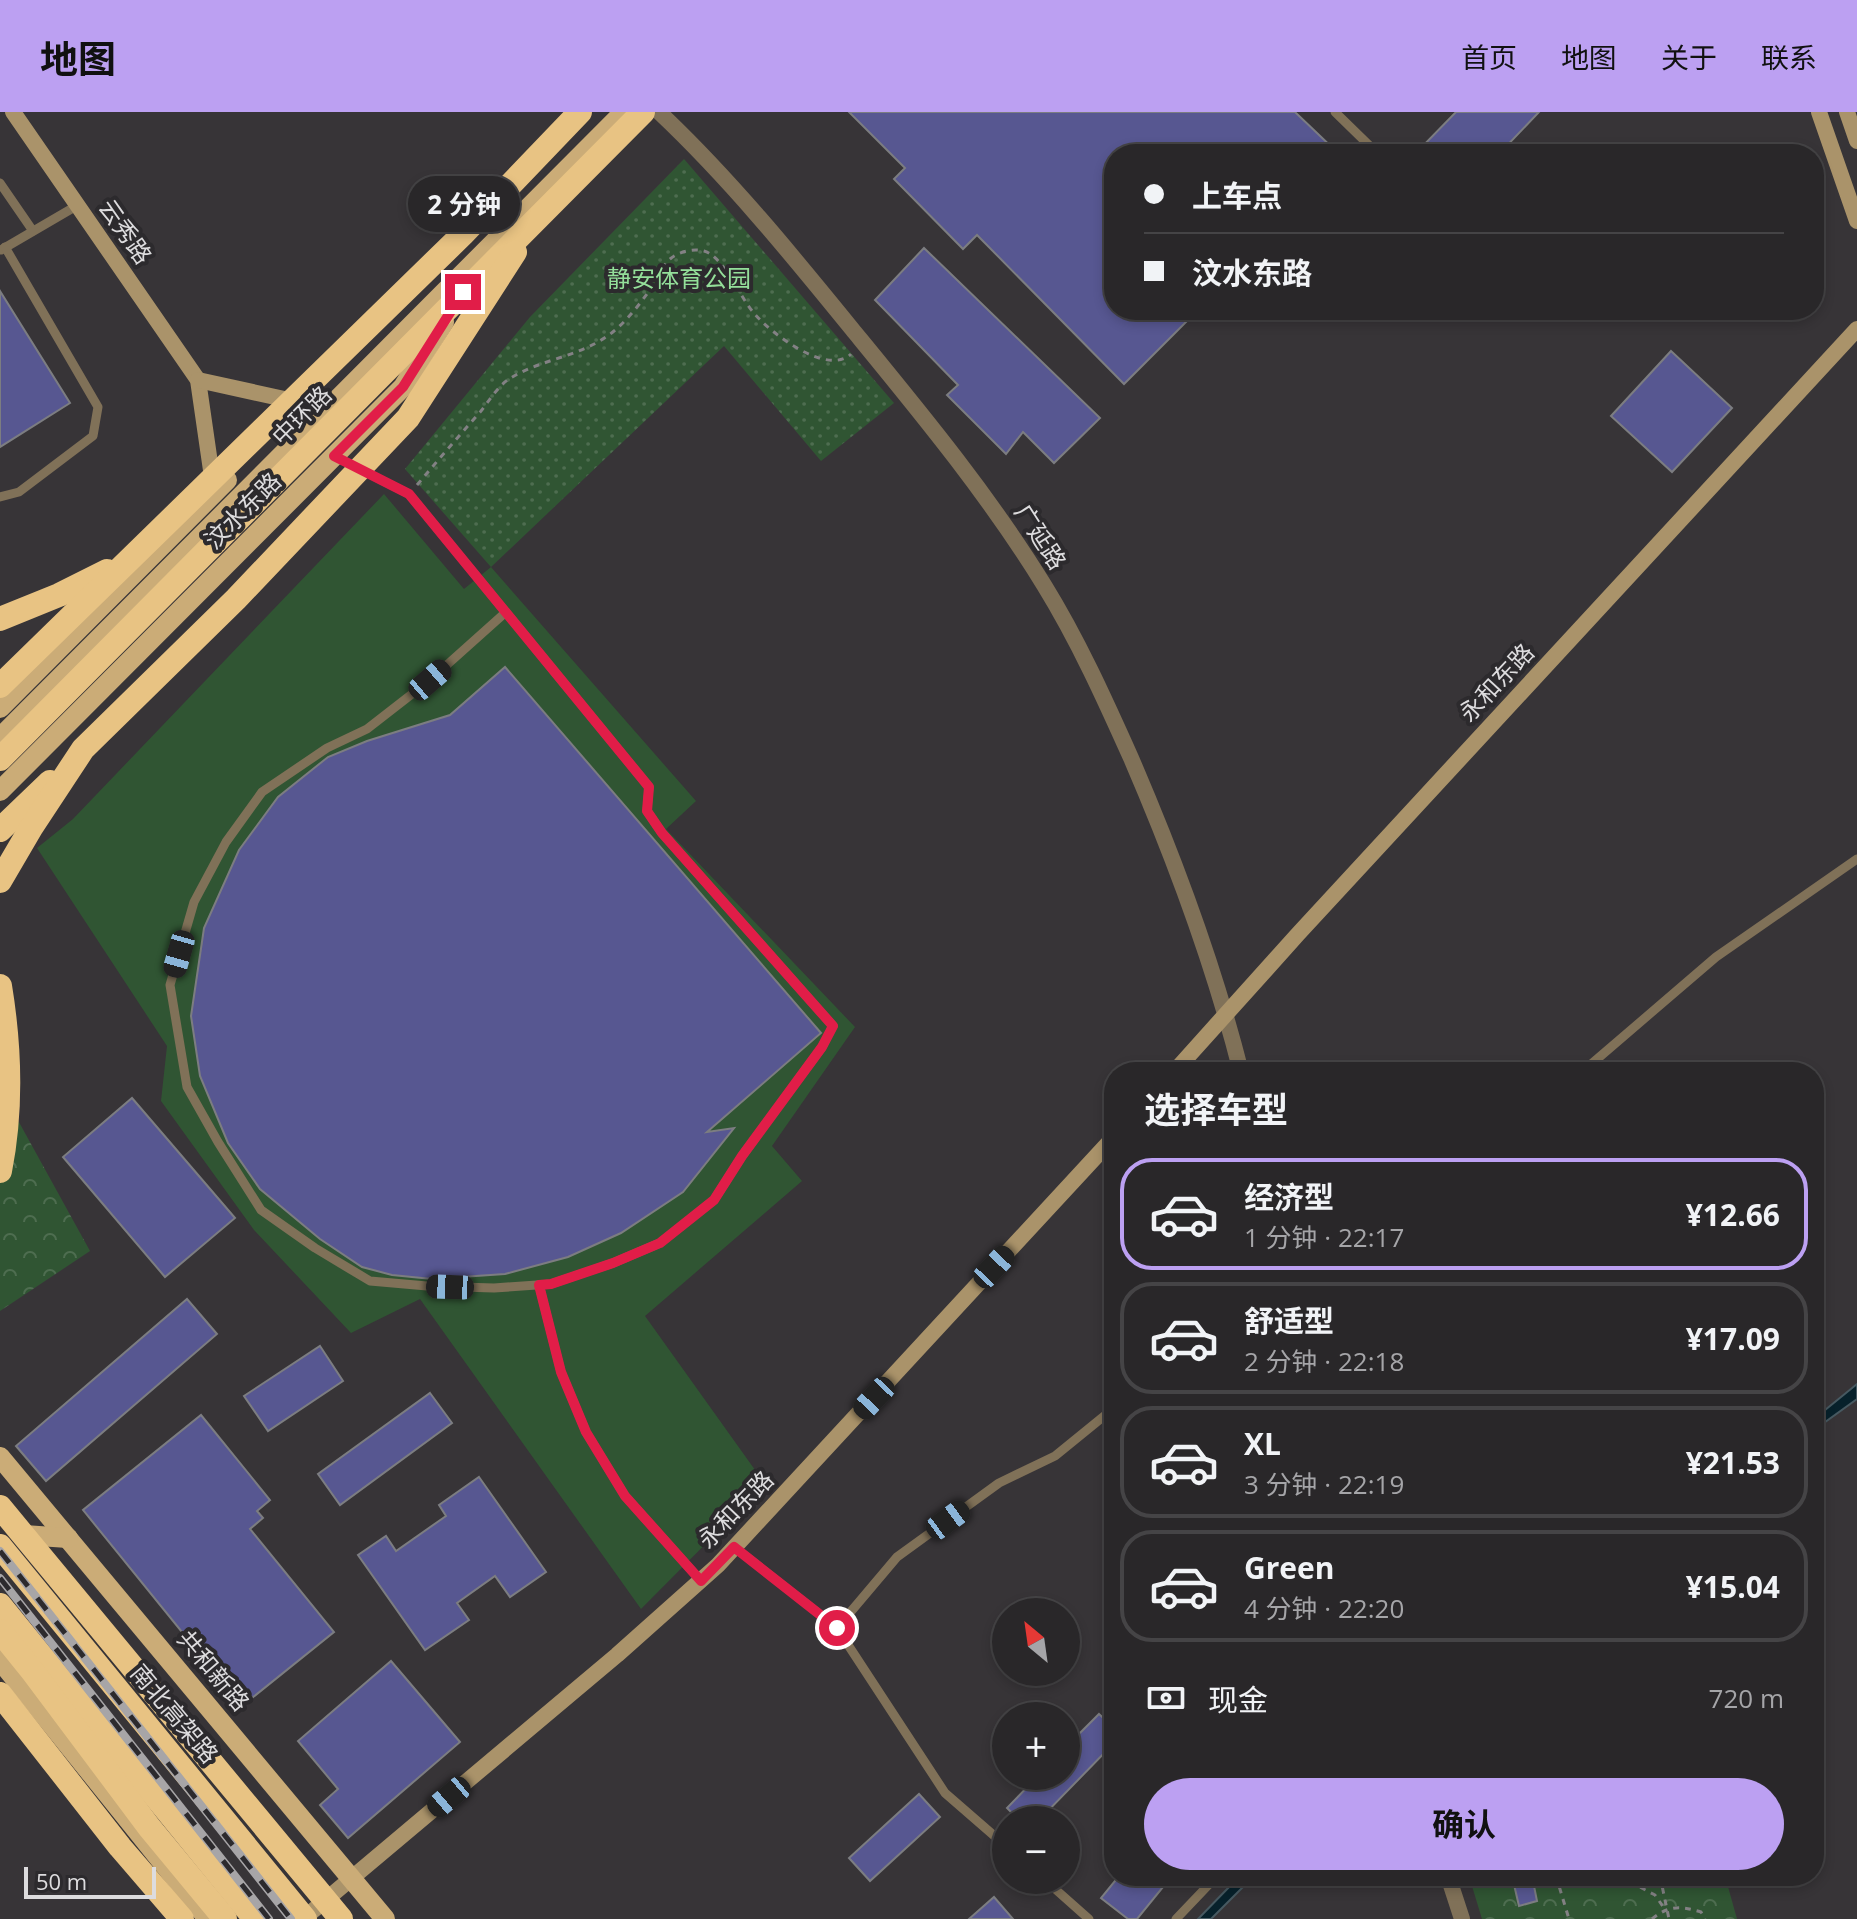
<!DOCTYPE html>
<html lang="zh">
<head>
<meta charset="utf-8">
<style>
	body { margin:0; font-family:"Open Sans","Noto Sans SC",sans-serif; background:#312f31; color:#f1f3f6; height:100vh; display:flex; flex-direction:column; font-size:30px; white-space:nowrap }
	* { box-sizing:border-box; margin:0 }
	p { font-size:26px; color:#a5a5a8 }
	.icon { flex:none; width:44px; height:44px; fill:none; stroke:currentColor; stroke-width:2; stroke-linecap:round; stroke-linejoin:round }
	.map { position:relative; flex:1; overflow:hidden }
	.panel { position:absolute; left:1104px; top:950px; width:720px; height:824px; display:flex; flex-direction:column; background:#292729; border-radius:32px; box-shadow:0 4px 12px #0003,0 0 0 2px #454446 }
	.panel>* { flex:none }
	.guide { position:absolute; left:1104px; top:32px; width:720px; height:176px; border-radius:32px; box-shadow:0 4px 12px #0003,0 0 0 2px #454446; display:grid; align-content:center; height:176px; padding:0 40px; background:#292729 }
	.needle { width:52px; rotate:331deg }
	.controls { position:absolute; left:992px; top:1486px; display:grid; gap:16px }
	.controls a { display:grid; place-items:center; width:88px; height:88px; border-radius:50%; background:#292729; box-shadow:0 4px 12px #0003,0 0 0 2px #454446; font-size:40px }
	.scale { position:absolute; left:24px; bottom:20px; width:132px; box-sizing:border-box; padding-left:8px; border:4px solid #dddcde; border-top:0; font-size:22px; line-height:28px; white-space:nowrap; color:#dddcde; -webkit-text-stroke:6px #2c2a2d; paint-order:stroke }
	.end { position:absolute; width:36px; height:36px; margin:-18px; border:10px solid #e11d48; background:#fff; box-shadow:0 0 0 4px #fff }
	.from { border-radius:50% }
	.bubble { position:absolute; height:56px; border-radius:28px; background:#292729; box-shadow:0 4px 12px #0003,0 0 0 2px #454446; font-size:26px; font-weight:700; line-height:56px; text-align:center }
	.car { position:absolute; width:24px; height:48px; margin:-24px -12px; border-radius:10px; box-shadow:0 0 6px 2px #0007; background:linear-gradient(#222 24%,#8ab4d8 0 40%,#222 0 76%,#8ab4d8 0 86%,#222 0) }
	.guide b { display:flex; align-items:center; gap:28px; height:76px; font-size:30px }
	.guide b+b { border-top:2px solid #454446 }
	.guide i { width:20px; height:20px; background:#f1f3f6 }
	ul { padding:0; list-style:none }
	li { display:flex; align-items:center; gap:24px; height:112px; margin:0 16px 12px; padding:0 24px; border:4px solid #454446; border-radius:32px }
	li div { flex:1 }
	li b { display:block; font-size:30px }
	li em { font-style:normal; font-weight:700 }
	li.on { border-color:#bca0f2 }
	li>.icon { width:72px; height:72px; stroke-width:1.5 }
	h2 { padding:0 40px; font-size:36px; line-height:96px }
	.pay { display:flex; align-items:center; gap:20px; height:88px; padding:0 40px; font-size:30px }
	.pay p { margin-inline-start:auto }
	.primary-button { display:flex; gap:16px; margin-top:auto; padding:16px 40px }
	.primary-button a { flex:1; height:92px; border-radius:48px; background:#bca0f2; color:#111; font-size:32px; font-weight:700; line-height:92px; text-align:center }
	header { display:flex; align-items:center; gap:48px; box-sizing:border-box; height:112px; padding:0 40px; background:#bca0f2; color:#111 }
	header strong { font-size:38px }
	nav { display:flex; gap:44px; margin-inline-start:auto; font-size:28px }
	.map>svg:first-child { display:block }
	.grass { fill:url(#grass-dots) }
	.park { fill:url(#park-crowns) }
	.pitch { fill:#305533 }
	.water { fill:#07212b; stroke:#475961; stroke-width:2 }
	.building { fill:#575791; stroke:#7c7d81; stroke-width:2 }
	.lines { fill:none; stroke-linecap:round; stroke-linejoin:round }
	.path { stroke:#838184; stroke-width:3; stroke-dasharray:6 6; stroke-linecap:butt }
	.lane { stroke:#807158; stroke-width:9 }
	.street { stroke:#807158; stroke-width:16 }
	.secondary { stroke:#aa936a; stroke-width:16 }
	.primary { stroke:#cbac77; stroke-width:20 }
	.highway { stroke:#e8c383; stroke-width:24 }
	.rail-casing { stroke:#a7a5a7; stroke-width:8 }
	.rail { stroke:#2c2a2d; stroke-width:5; stroke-dasharray:15; stroke-linecap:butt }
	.route { stroke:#e11d48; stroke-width:10 }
	.labels { text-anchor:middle; stroke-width:8; stroke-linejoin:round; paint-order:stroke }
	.street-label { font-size:24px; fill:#dddcde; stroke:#2c2a2d }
	.park-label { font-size:24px; fill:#94df9a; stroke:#2c2a2d }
</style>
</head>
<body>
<header>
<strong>地图</strong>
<nav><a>首页</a><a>地图</a><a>关于</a><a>联系</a></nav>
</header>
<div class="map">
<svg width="1857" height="1807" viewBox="0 0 1857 1807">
	<defs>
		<pattern id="grass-dots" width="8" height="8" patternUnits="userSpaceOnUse" patternTransform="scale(2)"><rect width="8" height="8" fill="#305533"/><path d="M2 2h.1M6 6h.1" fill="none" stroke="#4e6d50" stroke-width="1.8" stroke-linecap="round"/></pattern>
		<pattern id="park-crowns" width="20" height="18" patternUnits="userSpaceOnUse" patternTransform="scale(2)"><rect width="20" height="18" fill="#305533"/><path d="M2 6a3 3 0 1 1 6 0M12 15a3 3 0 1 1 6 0" fill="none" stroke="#4e6d50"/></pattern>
	</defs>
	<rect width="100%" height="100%" fill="#373437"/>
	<path class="grass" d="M684 47 894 291 821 349 724 234 491 455 405 357 530 205Z"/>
	<g class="park">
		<path d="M0 920 4 983 90 1139 0 1199Z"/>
		<path d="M1469 1764H1725L1737 1807H1482Z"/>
	</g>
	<path class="pitch" d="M384 382 464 477 491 455 696 689 666 717 855 915 772 1034 802 1069 645 1204 765 1372 641 1497 420 1187 351 1221 254 1118 161 989 167 934 37 736 73 707Z"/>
	<g class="water">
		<path d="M1857 1272V1287L1814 1318V1307Z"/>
		<path d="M1237 1764H1254L1211 1807H1198L1231 1773Z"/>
	</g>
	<g class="building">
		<path d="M849 0H1295L1339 42H1114V198H1198L1124 272 977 123 963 137 894 67 905 56Z"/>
		<path d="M1456 0H1539L1499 42H1415Z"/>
		<path d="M924 136 1100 306 1054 351 1023 320 1006 342 947 283 958 273 875 188Z"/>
		<path d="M0 179 70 291 0 335Z"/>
		<path d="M1671 239 1732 296 1672 360 1611 304Z"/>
		<path d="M505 555 821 921 707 1020 734 1016 683 1080 621 1121 568 1145 505 1162 432 1167 392 1163 362 1155 320 1127 260 1077 228 1031 200 964 191 904 204 816 239 738 278 685 328 645 367 629 450 603Z"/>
		<path d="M132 986 235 1106 165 1165 63 1045Z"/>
		<path d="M187 1187 217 1222 46 1369 16 1334Z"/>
		<path d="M320 1234 343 1269 268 1319 244 1284Z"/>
		<path d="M430 1281 452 1311 340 1393 318 1362Z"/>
		<path d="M201 1303 270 1388 257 1399 263 1406 250 1417 334 1520 242 1594 83 1398Z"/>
		<path d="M479 1365 546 1460 510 1485 495 1464 457 1491 469 1508 425 1538 358 1443 386 1424 396 1439 446 1404 439 1393Z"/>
		<path d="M391 1549 460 1630 348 1726 320 1693 338 1677 298 1629Z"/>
		<path d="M1099 1602 1114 1616V1631L1039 1708H1019L1007 1696 1038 1664H1066V1635Z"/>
		<path d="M919 1682 940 1705 870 1769 849 1746Z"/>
		<path d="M1119 1764H1172L1137 1807H1128L1101 1786Z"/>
		<path d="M1512 1764H1532L1537 1789 1519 1794Z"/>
		<path d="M994 1785 1013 1807H969Z"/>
	</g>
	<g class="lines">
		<g class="path">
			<path d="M417 373C438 348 459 324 481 299 489 289 498 274 509 267 542 246 583 245 614 219 630 206 645 185 657 168 661 161 664 152 670 147 678 140 693 136 704 139 723 144 740 185 753 200 769 220 827 265 851 242"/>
			<path d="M1556 1764 1569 1807"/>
			<path d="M1619 1764 1655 1783 1664 1796"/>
			<path d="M1660 1764 1669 1807"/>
			<path d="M1652 1807C1669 1793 1681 1794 1701 1800L1705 1807"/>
		</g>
		<g class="lane">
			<path d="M1335 0 1378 42"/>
			<path d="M0 71 33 119"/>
			<path d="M1 138 78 93"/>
			<path d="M334 344 409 382 649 675 647 699 662 721 833 914 822 935 742 1044 714 1088 660 1131 613 1151 551 1172 494 1176 427 1174 370 1169 315 1136 261 1098 218 1030 187 975 170 873 194 790 226 730 262 680 327 636 367 617 430 568 506 500"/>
			<path d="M0 385 19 380 93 324 98 295 5 135"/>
			<path d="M1582 960 1716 845 1857 747"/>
			<path d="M539 1173 561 1260 586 1320 625 1384 701 1469"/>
			<path d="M734 1435 837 1516 945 1681 1006 1734"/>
			<path d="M837 1516 897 1445 999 1371 1055 1344 1114 1296"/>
			<path d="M1045 1768 1089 1807"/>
			<path d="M1176 1807 1217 1764"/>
		</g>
		<g class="street">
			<path d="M659 0C729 66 791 142 852 217 920 300 988 382 1044 473 1078 528 1105 588 1131 646 1175 748 1214 853 1241 960"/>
			<path d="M1448 1764 1462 1807"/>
		</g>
		<g class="secondary">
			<path d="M13 0 198 268 213 372"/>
			<path d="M1819 0 1857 109"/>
			<path d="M1847 0 1857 29"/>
			<path d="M198 268 298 290"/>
			<path d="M1174 960 1298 822 1857 217"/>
			<path d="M303 1807 617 1543 718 1453 1114 1025"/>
		</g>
		<g class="primary">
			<path d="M0 596 227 368"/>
			<path d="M0 626 624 0"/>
			<path d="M0 679 403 275 444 210"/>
			<path d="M0 1345 385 1807"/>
			<path d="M24 1423 68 1426"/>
			<path d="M0 1548 208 1807"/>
		</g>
		<g class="highway">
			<path d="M0 507 59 483 107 459"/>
			<path d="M0 574 463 122 580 0"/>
			<path d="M0 647 643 0"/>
			<path d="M0 718 50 670"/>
			<path d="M0 769 31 716 83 637 236 487 408 306 515 140"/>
			<path d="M0 874C10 935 12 998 0 1059"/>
			<path d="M0 1395 341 1807"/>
			<path d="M0 1434 305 1807"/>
			<path d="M0 1493 255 1807"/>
			<path d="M0 1519 33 1560 149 1715 225 1807"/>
			<path d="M0 1582 120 1735 182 1807"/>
		</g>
		<defs>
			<g id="rail">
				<path d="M0 1439 291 1807"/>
				<path d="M0 1466 269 1807"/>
			</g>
		</defs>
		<use href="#rail" class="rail-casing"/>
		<use href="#rail" class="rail"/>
	</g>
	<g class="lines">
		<path class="route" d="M463 180 403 275 334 344 409 382 649 675 647 699 662 721 833 914 822 935 742 1044 714 1088 660 1131 613 1151 551 1172 539 1173 561 1260 586 1320 625 1384 701 1469 734 1435 837 1516"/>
	</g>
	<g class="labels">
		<g class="street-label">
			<text transform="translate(125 120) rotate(55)" y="8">云秀路</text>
			<text transform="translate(302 304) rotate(-45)" y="8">中环路</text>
			<text transform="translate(243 399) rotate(-45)" y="8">汶水东路</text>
			<text transform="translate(1040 425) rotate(57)" y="8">广延路</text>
			<text transform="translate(1497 571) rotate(-47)" y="8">永和东路</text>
			<text transform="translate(736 1398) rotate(-46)" y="8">永和东路</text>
			<text transform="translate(213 1559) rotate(50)" y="8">共和新路</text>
			<text transform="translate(174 1602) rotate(50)" y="8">南北高架路</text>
		</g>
		<g class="park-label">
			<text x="679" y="175">静安体育公园</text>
		</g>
	</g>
</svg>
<div class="controls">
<a><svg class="needle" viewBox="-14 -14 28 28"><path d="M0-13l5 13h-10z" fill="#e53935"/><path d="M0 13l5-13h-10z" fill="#a5a5a8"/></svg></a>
<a>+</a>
<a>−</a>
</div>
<div class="scale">50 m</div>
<i class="end from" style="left:837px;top:1516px"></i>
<i class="end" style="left:463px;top:180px"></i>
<div class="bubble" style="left:408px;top:64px;width:112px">2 分钟</div>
<i class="car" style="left:430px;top:568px;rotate:49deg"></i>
<i class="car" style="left:179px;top:842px;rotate:196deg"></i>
<i class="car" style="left:994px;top:1155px;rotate:43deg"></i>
<i class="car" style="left:450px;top:1175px;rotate:272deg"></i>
<i class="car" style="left:874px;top:1286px;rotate:223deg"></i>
<i class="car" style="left:948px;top:1408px;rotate:54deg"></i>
<i class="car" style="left:449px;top:1685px;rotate:230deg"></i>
<div class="guide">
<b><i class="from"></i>上车点</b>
<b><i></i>汶水东路</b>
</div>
<section class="panel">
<h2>选择车型</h2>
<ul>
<li class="on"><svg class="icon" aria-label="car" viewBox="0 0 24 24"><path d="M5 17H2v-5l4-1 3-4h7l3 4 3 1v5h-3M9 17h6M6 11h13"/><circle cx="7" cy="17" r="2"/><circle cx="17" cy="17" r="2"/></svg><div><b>经济型</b><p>1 分钟 · 22:17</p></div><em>¥12.66</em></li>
<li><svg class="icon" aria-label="car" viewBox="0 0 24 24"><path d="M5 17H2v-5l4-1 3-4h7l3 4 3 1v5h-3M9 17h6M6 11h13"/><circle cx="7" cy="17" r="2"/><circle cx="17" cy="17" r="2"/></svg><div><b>舒适型</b><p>2 分钟 · 22:18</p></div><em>¥17.09</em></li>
<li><svg class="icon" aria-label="car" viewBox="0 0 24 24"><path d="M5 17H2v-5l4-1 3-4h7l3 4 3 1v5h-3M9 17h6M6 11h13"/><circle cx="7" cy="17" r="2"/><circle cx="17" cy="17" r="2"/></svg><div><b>XL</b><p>3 分钟 · 22:19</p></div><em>¥21.53</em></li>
<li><svg class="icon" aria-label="car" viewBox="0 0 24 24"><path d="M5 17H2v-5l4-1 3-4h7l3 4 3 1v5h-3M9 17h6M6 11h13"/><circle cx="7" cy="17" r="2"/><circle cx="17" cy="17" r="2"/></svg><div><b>Green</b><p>4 分钟 · 22:20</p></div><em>¥15.04</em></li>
</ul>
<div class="pay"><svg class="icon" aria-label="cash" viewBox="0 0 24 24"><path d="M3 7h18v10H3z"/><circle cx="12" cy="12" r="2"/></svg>现金<p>720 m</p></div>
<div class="primary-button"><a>确认</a></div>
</section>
</div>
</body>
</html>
